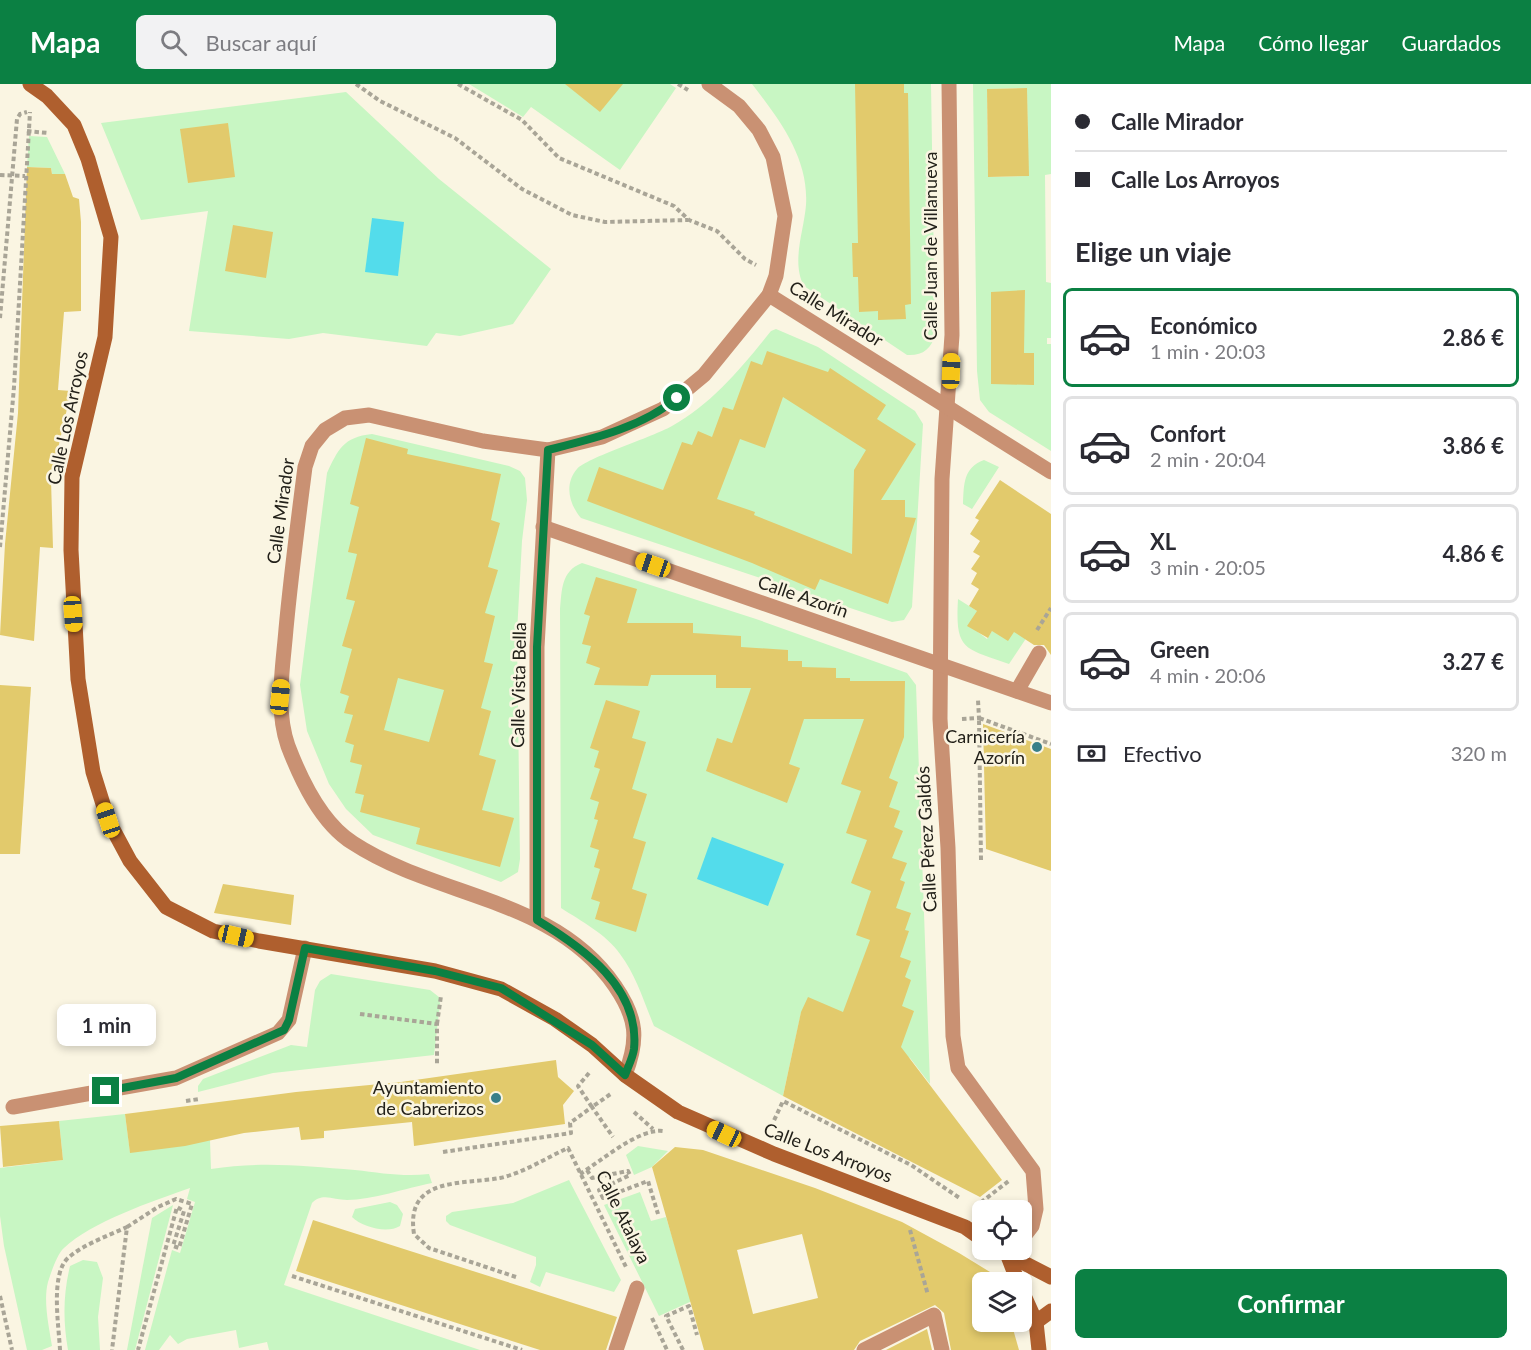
<!DOCTYPE html>
<html lang="es">
<head>
<meta charset="utf-8">
<style>
	body { margin:0; font-family:Lato,sans-serif; background:#f2f2f3; color:#2b2b33; height:100vh; display:flex; flex-direction:column; font-size:22px; white-space:nowrap }
	* { box-sizing:border-box; margin:0 }
	p { font-size:20px; color:#7c7c81 }
	.icon { flex:none; width:33px; height:33px; fill:none; stroke:currentColor; stroke-width:2; stroke-linecap:round; stroke-linejoin:round }
	.map { position:relative; flex:1; overflow:hidden }
	.details { display:flex; flex-direction:column; background:#fff; width:480px }
	.details>* { flex:none }
	.banner { display:grid; align-content:center; height:132px; padding:0 24px; background:#fff }
	.controls { position:absolute; left:972px; top:1116px; display:grid; gap:12px }
	.controls a { display:grid; place-items:center; width:60px; height:60px; border-radius:9px; background:#fff; box-shadow:0 3px 9px #0003; font-size:30px }
	.end { position:absolute; width:27px; height:27px; margin:-14px; border:8px solid #0b8043; background:#fff; box-shadow:0 0 0 3px #fff }
	.from { border-radius:50% }
	.bubble { position:absolute; height:42px; border-radius:9px; background:#fff; box-shadow:0 3px 9px #0003; font-size:20px; font-weight:700; line-height:42px; text-align:center }
	.car { position:absolute; width:18px; height:36px; margin:-18px -9px; border-radius:8px; box-shadow:0 0 4px 2px #0007; background:linear-gradient(#f5c518 24%,#345 0 40%,#f5c518 0 76%,#345 0 86%,#f5c518 0) }
	.banner b { display:flex; align-items:center; gap:21px; height:57px; font-size:22px }
	.banner b+b { border-top:2px solid #e1e1e2 }
	.banner i { width:15px; height:15px; background:#2b2b33 }
	ul { padding:0; list-style:none }
	li { display:flex; align-items:center; gap:18px; height:99px; margin:0 12px 9px; padding:0 12px; border:3px solid #e1e1e2; border-radius:9px }
	li div { flex:1 }
	li b { display:block; font-size:22px }
	li em { font-style:normal; font-weight:700 }
	li.selected { border-color:#0b8043 }
	li>.icon { width:54px; height:54px; stroke-width:1.5 }
	h2 { padding:0 24px; font-size:27px; line-height:72px }
	.pay { display:flex; align-items:center; gap:15px; height:66px; padding:0 24px; font-size:22px }
	.pay p { margin-inline-start:auto }
	.button { display:flex; gap:12px; margin-top:auto; padding:12px 24px }
	.button a { flex:1; height:69px; border-radius:9px; background:#0b8043; color:#fff; font-size:24px; font-weight:700; line-height:69px; text-align:center }
	header { display:flex; align-items:center; gap:36px; box-sizing:border-box; height:84px; padding:0 30px; background:#0b8043; color:#fff }
	header strong { font-size:28px }
	nav { display:flex; gap:33px; margin-inline-start:auto; font-size:21px }
	.search { width:420px; height:54px; background:#f2f2f3; display:flex; align-items:center; gap:15px; box-sizing:border-box; padding:0 21px; border-radius:9px; color:#7c7c81; font-size:22px }
	main { display:flex; flex:1; min-height:0 }
	.map>svg:first-child { display:block }
	.green { fill:#c8f6c3; fill-rule:evenodd }
	.water { fill:#53dceb }
	.building { fill:#e2ca6c; fill-rule:evenodd }
	.lines { fill:none; stroke-linecap:round; stroke-linejoin:round }
	.path { stroke:#a9a597; stroke-width:4; stroke-dasharray:4.5 3; stroke-linecap:butt }
	.lane { stroke:#c99173; stroke-width:15 }
	.street { stroke:#c99173; stroke-width:15 }
	.secondary { stroke:#af5f2e; stroke-width:15 }
	.route { stroke:#0b8043; stroke-width:8 }
	.poi-dot { fill:#387f89; stroke:#faf5e2; stroke-width:2 }
	.labels { text-anchor:middle; stroke-width:5; stroke-linejoin:round; paint-order:stroke }
	.street-label { font-size:18px; fill:#222019; stroke:#faf5e2 }
	.poi-label { font-size:18px; fill:#222019; stroke:#faf5e2; text-anchor:end }
</style>
</head>
<body>
<header>
<strong>Mapa</strong>
<div class="search"><svg class="icon" aria-label="search" viewBox="0 0 24 24"><circle cx="10" cy="10" r="6"/><path d="M15 15l6 6"/></svg>Buscar aquí</div>
<nav><a>Mapa</a><a>Cómo llegar</a><a>Guardados</a></nav>
</header>
<main>
<div class="map">
<svg width="1051" height="1266" viewBox="0 0 1051 1266">
	<rect width="100%" height="100%" fill="#faf5e2"/>
	<g class="green">
		<path d="M469 0H670L676 4 620 86 531 23 523 33Z"/>
		<path d="M752 0H931L935 250C932 265 922 272 907 271L804 202C791 178 804 147 806 121 809 74 779 35 752 0Z"/>
		<path d="M973 0H1051V90L1045 91 1046 198 1051 199V254H1047V260H1051V367L989 328 980 316 977 287ZM1027 4 1028 92 988 93 987 5Z"/>
		<path d="M346 8 439 95 551 185 513 240 460 252 436 249 427 262 323 249 289 255 189 247 208 127 141 136 101 39Z"/>
		<path d="M29 52 47 53 65 90H52L51 84 27 83Z"/>
		<path d="M776 245 818 263 915 327 923 340 912 523 904 536 892 538 581 434C569 420 564 400 577 385 586 374 653 353 672 342 712 320 743 282 771 247Z"/>
		<path d="M372 350 509 382 520 387 525 394 527 416 522 457 517 549 520 775 518 788 501 798 373 751 346 725 329 700 307 647 300 601 327 389C338 366 343 353 372 350Z"/>
		<path d="M984 376 999 383 972 425 963 420C964 400 963 384 984 376Z"/>
		<path d="M582 479 756 535 907 589 916 601 930 1000 910 974 801 929 783 1012 654 942C644 918 636 891 620 870 606 850 581 837 561 824L560 525C562 506 561 487 582 479Z"/>
		<path d="M958 515 977 527 978 548 987 555 992 547 1023 534 1035 541 1009 580C964 564 955 567 958 515Z"/>
		<path d="M331 890 430 906 439 913 440 920 434 971 273 989 198 1008V1002L203 995 291 961 307 963 315 906 320 897Z"/>
		<path d="M125 1030 130 1068 210 1056 211 1085C261 1077 305 1082 355 1086 381 1089 404 1093 429 1090L432 1099C406 1104 372 1116 347 1116 334 1116 322 1108 312 1119L284 1201 480 1266H269L267 1258 239 1264 236 1246 187 1255 178 1260 170 1251 159 1266H145L172 1166 180 1169 195 1118 187 1115 190 1104C153 1117 91 1138 64 1164 57 1170 51 1189 48 1198 43 1217 49 1243 52 1262L42 1266H27L4 1162 0 1132V1084L63 1076 59 1037Z"/>
		<path d="M638 1062 668 1067 652 1083 634 1091 626 1071Z"/>
		<path d="M569 1096 621 1196 614 1208 546 1188 540 1203 530 1198 536 1181V1173L450 1141 446 1137V1132L452 1128 513 1119Z"/>
		<path d="M640 1108 651 1137 666 1133 692 1217 659 1232 604 1121Z"/>
		<path d="M390 1118 397 1121 403 1130 400 1142C387 1150 362 1143 352 1133L355 1125Z"/>
		<path d="M173 1121 135 1266H127L152 1134Z"/>
		<path d="M83 1176 97 1178 103 1194 98 1233 100 1266H68C63 1237 63 1211 70 1182Z"/>
	</g>
	<g class="water">
		<path d="M372 134 404 138 398 192 365 188Z"/>
		<path d="M712 753 784 780 768 822 697 795Z"/>
	</g>
	<g class="building">
		<path d="M565 0H623L600 28Z"/>
		<path d="M855 0H904V9H908L911 220 905 221 906 235 878 236V227L859 228 858 193H853L852 159H858Z"/>
		<path d="M1027 4 1029 92 988 93 987 5Z"/>
		<path d="M228 39 235 93 188 99 180 45Z"/>
		<path d="M27 83 51 84 52 90H65L73 113 79 115 81 138V227L64 228 58 306 71 307 51 396 53 464 40 463 34 557 0 551 5 460 18 329Z"/>
		<path d="M233 141 273 148 266 194 225 187Z"/>
		<path d="M1025 206 1024 269H1034V301L991 300V208Z"/>
		<path d="M767 267 828 288 830 284 886 321 877 335 916 360 881 416H905V433L916 434 888 520 820 495 815 506 752 479 587 417 599 383 663 406 682 358 692 361 698 347 712 353 723 323 733 326 751 277 762 281ZM783 313 866 366 854 386 852 470 754 431 755 428 717 415 740 355 765 364Z"/>
		<path d="M366 354 408 365 407 370 501 390 491 436 500 439 488 483 498 486 485 529 495 532 484 578 493 580 481 624 491 627 479 671 496 676 482 726 514 734 500 783 416 760 420 744 360 728 364 711 355 709 362 681 350 678 354 661 345 658 353 631 344 629 349 612 340 609 352 565 342 562 355 517 346 515 357 470 348 468 359 423 350 420ZM398 594 444 606 429 658 384 646Z"/>
		<path d="M1000 396 1051 430V571L1044 561H1034L1014 548 1008 557 992 547 988 554 967 542 977 527 969 522 979 505 971 500 977 489 971 485 980 472 973 468 980 457 970 450 979 436 975 434Z"/>
		<path d="M596 493 637 505 627 539H693V549L741 552V563L788 566V577H802V583L836 584V594H850V597H905L904 653 889 694 898 698 889 723 900 727 894 743 903 747 892 774 907 779 900 796 905 798 896 824 911 829 905 846 909 847 900 873 911 877 905 893 911 896 902 922 914 927 901 963 1002 1096 980 1113 783 1012 801 928 808 913 843 928 870 856 856 851 871 807 851 799 867 756 846 749 861 707 841 700 864 635H804L789 680 800 684 787 719 706 687 717 654 732 659 751 604H716V591H651L648 602 594 601 600 584 586 579 591 562 582 560 590 532 584 530Z"/>
		<path d="M0 601 31 603 20 770H0Z"/>
		<path d="M606 616 640 627 632 654 646 658 632 705 647 710 633 754 646 758 632 805 647 810 636 848 595 835 600 818 591 815 600 785 594 783 599 766 590 763 598 736 594 735 599 718 590 715 600 685 594 683 599 667 590 664Z"/>
		<path d="M983 640 1051 665V787L986 765Z"/>
		<path d="M223 800 294 811 291 841 214 829Z"/>
		<path d="M556 976 558 993 574 1007 563 1021 565 1040 414 1062 412 1038 324 1047V1054L301 1056 299 1043 244 1049 185 1062 130 1069 125 1030 296 1008 401 998Z"/>
		<path d="M59 1037 63 1076 3 1083 0 1042Z"/>
		<path d="M675 1063 703 1066 815 1104 902 1138 959 1169 990 1188 996 1198H982V1238H1011L1019 1266H951L944 1229 935 1221 860 1257 854 1266H704L652 1083ZM802 1150 818 1214 753 1230 737 1166Z"/>
		<path d="M313 1136 617 1233 606 1266H540L296 1187Z"/>
		<path d="M927 1245 932 1266H886Z"/>
	</g>
	<g class="lines">
		<g class="path">
			<path d="M356 0 380 17 455 54 522 105 572 131 605 138 688 136"/>
			<path d="M458 0 522 36 559 74 674 122 689 136 717 147 745 175 756 181"/>
			<path d="M678 0 688 6"/>
			<path d="M27 47 48 49"/>
			<path d="M0 91 25 92"/>
			<path d="M0 234 17 35 20 30 27 28"/>
			<path d="M0 463 14 303 30 28"/>
			<path d="M1037 546 1051 524"/>
			<path d="M962 635 979 634 978 616"/>
			<path d="M981 776 979 634 1051 660"/>
			<path d="M360 930 437 940V981"/>
			<path d="M437 940 441 912"/>
			<path d="M589 989 578 1002 592 1023 612 1009"/>
			<path d="M186 1017 199 1015"/>
			<path d="M634 1028 653 1045"/>
			<path d="M771 1043 783 1017 911 1081 961 1115"/>
			<path d="M443 1068 571 1049 570 1039 592 1023 613 1053"/>
			<path d="M587 1086 592 1094 628 1087 630 1091 599 1106 603 1114 648 1097 658 1130"/>
			<path d="M580 1090C601 1077 639 1044 663 1047"/>
			<path d="M975 1123 1010 1096"/>
			<path d="M127 1143 158 1123 176 1115 192 1120 179 1164 173 1162 184 1127 177 1123 138 1266"/>
			<path d="M910 1146 928 1211"/>
			<path d="M292 1192 522 1266"/>
			<path d="M516 1193 429 1164 414 1150C405 1092 462 1101 500 1094 523 1089 546 1074 568 1064L627 1185"/>
			<path d="M0 1212 12 1266"/>
			<path d="M652 1234 667 1266"/>
			<path d="M60 1266C59 1243 50 1190 68 1174 84 1160 108 1152 127 1143L112 1266"/>
			<path d="M683 1266 666 1232 689 1222 697 1251"/>
		</g>
		<path class="lane" d="M1017 607 1039 569"/>
		<g class="street">
			<path d="M949 0 952 251 942 395 940 635 948 764 953 952 958 984 1033 1087 1036 1125 1032 1142 1022 1155"/>
			<path d="M769 211 1051 388"/>
			<path d="M543 443 1051 619"/>
			<path d="M537 836V563L548 366"/>
			<path d="M625 991C639 955 637 934 615 902 554 813 437 814 353 759 321 739 301 696 288 662 275 625 283 583 286 545 291 491 298 437 305 383L312 362 325 346 345 334 369 331 483 357 548 366 602 353 663 325 704 291 769 211 776 192 785 132 773 73 759 46 739 22 709 0"/>
			<path d="M13 1023 176 994 278 949 289 936 305 864"/>
			<path d="M616 1266 637 1204"/>
			<path d="M864 1266 934 1231 942 1266"/>
		</g>
		<g class="secondary">
			<path d="M30 0 47 12 74 41 88 75 111 153 105 253 72 393 71 466 78 595 93 688 108 736 130 777 166 823 213 847 259 857 435 887 501 905 555 935 592 961 625 991 678 1028 774 1070 965 1143 982 1155"/>
			<path d="M999 1166 1051 1193"/>
			<path d="M1008 1172 1018 1198"/>
			<path d="M1022 1207 1036 1238 1039 1266"/>
			<path d="M1036 1238 1051 1227"/>
		</g>
	</g>
	<g class="lines">
		<path class="route" d="M106 1007 176 994 284 946 289 936 305 864 435 887 501 904 592 961 625 991C628 983 633 973 634 965 640 903 583 864 537 836V563L548 366C592 355 641 344 677 314"/>
	</g>
	<g class="poi-dot">
		<circle cx="1037" cy="663" r="6"/>
		<circle cx="496" cy="1014" r="6"/>
	</g>
	<g class="labels">
		<g class="street-label">
			<text transform="translate(931 162) rotate(-90)" y="6">Calle Juan de Villanueva</text>
			<text transform="translate(836 230) rotate(32)" y="6">Calle Mirador</text>
			<text transform="translate(68 334) rotate(-78)" y="6">Calle Los Arroyos</text>
			<text transform="translate(281 427) rotate(-82)" y="6">Calle Mirador</text>
			<text transform="translate(803 513) rotate(19)" y="6">Calle Azorín</text>
			<text transform="translate(519 601) rotate(-89)" y="6">Calle Vista Bella</text>
			<text transform="translate(927 755) rotate(-93)" y="6">Calle Pérez Galdós</text>
			<text transform="translate(828 1069) rotate(21)" y="6">Calle Los Arroyos</text>
			<text transform="translate(623 1133) rotate(64)" y="6">Calle Atalaya</text>
		</g>
		<g class="poi-label">
			<text x="1025" y="659">Carnicería<tspan x="1025" dy="21">Azorín</tspan></text>
			<text x="484" y="1010">Ayuntamiento<tspan x="484" dy="21">de Cabrerizos</tspan></text>
		</g>
	</g>
</svg>
<div class="controls">
<a><svg class="icon" aria-label="locate" viewBox="0 0 24 24"><circle cx="12" cy="12" r="6"/><path d="M12 2v4M12 18v4M2 12h4M18 12h4"/></svg></a>
<a><svg class="icon" aria-label="layers" viewBox="0 0 24 24"><path d="M12 4l9 5-9 5-9-5zM3 14l9 5 9-5"/></svg></a>
</div>
<i class="end from" style="left:677px;top:314px"></i>
<i class="end" style="left:106px;top:1007px"></i>
<div class="bubble" style="left:57px;top:920px;width:99px">1 min</div>
<i class="car" style="left:951px;top:287px;rotate:2deg"></i>
<i class="car" style="left:653px;top:481px;rotate:289deg"></i>
<i class="car" style="left:73px;top:530px;rotate:176deg"></i>
<i class="car" style="left:280px;top:613px;rotate:6deg"></i>
<i class="car" style="left:108px;top:736px;rotate:342deg"></i>
<i class="car" style="left:236px;top:852px;rotate:103deg"></i>
<i class="car" style="left:724px;top:1050px;rotate:295deg"></i>
</div>
<section class="details">
<div class="banner">
<b><i class="from"></i>Calle Mirador</b>
<b><i></i>Calle Los Arroyos</b>
</div>
<h2>Elige un viaje</h2>
<ul>
<li class="selected"><svg class="icon" aria-label="car" viewBox="0 0 24 24"><path d="M5 17H2v-5l4-1 3-4h7l3 4 3 1v5h-3M9 17h6M6 11h13"/><circle cx="7" cy="17" r="2"/><circle cx="17" cy="17" r="2"/></svg><div><b>Económico</b><p>1 min · 20:03</p></div><em>2.86 €</em></li>
<li><svg class="icon" aria-label="car" viewBox="0 0 24 24"><path d="M5 17H2v-5l4-1 3-4h7l3 4 3 1v5h-3M9 17h6M6 11h13"/><circle cx="7" cy="17" r="2"/><circle cx="17" cy="17" r="2"/></svg><div><b>Confort</b><p>2 min · 20:04</p></div><em>3.86 €</em></li>
<li><svg class="icon" aria-label="car" viewBox="0 0 24 24"><path d="M5 17H2v-5l4-1 3-4h7l3 4 3 1v5h-3M9 17h6M6 11h13"/><circle cx="7" cy="17" r="2"/><circle cx="17" cy="17" r="2"/></svg><div><b>XL</b><p>3 min · 20:05</p></div><em>4.86 €</em></li>
<li><svg class="icon" aria-label="car" viewBox="0 0 24 24"><path d="M5 17H2v-5l4-1 3-4h7l3 4 3 1v5h-3M9 17h6M6 11h13"/><circle cx="7" cy="17" r="2"/><circle cx="17" cy="17" r="2"/></svg><div><b>Green</b><p>4 min · 20:06</p></div><em>3.27 €</em></li>
</ul>
<div class="pay"><svg class="icon" aria-label="cash" viewBox="0 0 24 24"><path d="M3 7h18v10H3z"/><circle cx="12" cy="12" r="2"/></svg>Efectivo<p>320 m</p></div>
<div class="button"><a>Confirmar</a></div>
</section>
</main>
</body>
</html>
